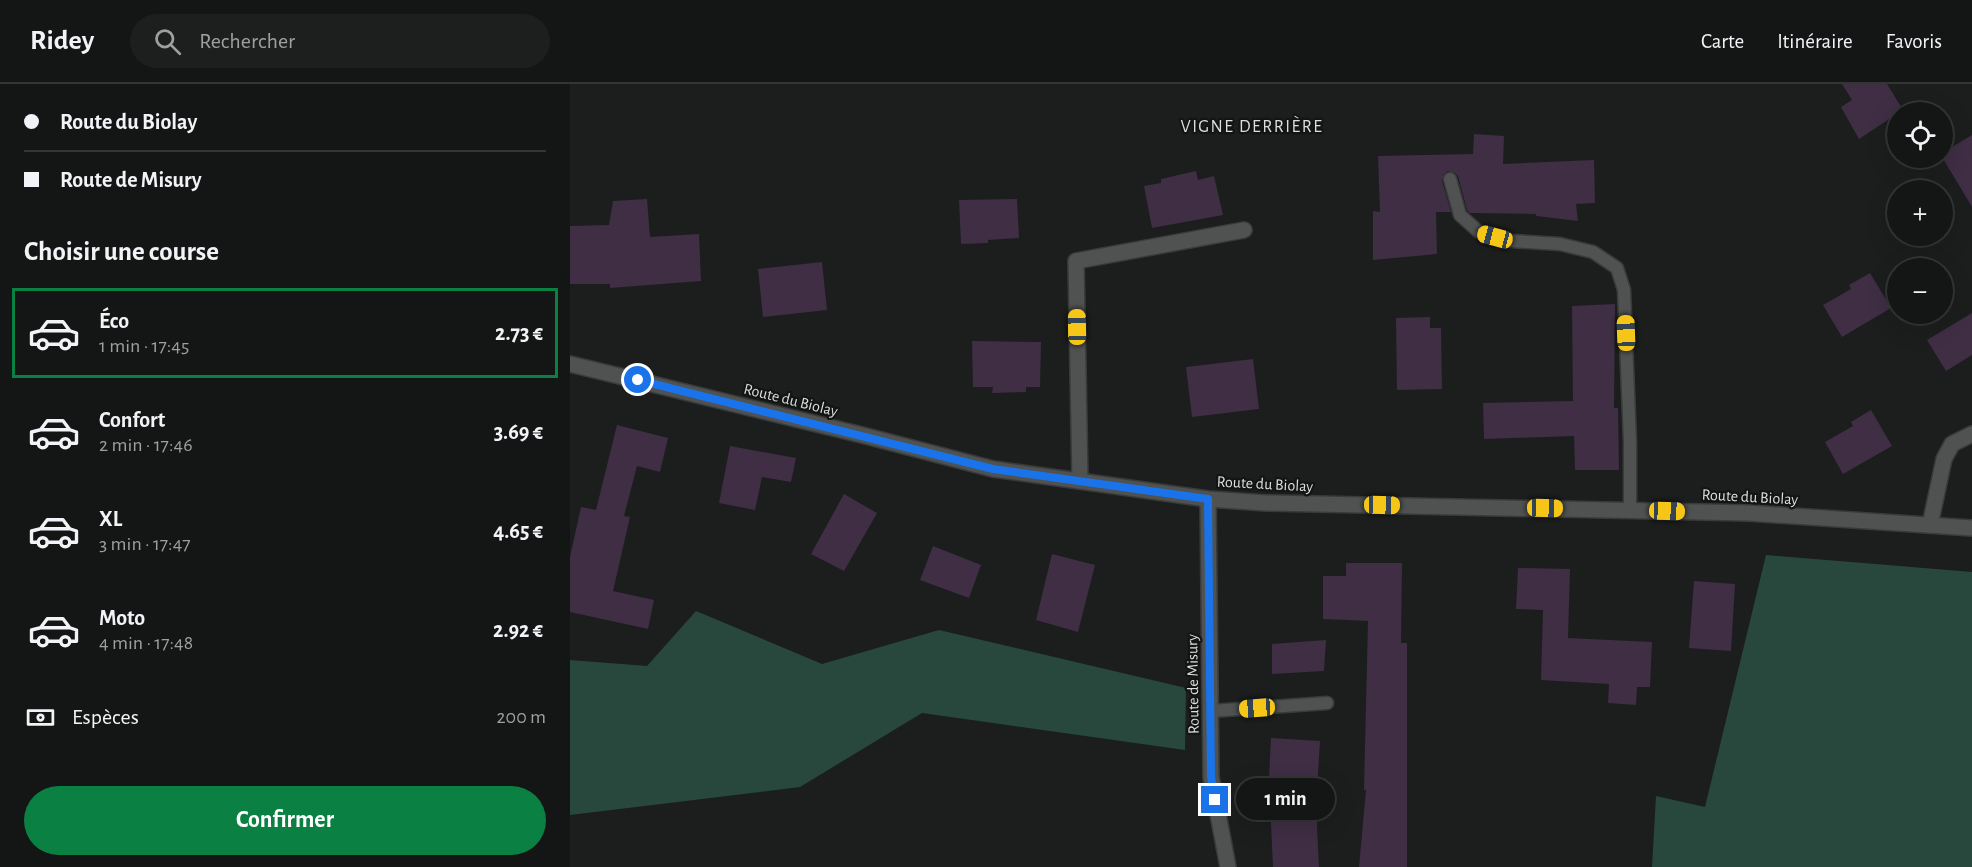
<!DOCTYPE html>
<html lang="fr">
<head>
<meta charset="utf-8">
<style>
	body { margin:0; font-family:"Alegreya Sans",sans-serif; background:#1d1f1f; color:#f1f3f6; height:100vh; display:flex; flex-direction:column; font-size:22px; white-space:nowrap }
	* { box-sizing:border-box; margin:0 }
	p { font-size:20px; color:#9d9fa1 }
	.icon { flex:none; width:33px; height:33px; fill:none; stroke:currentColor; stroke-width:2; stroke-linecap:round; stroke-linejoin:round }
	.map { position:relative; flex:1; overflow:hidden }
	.details { display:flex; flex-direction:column; background:#141616; width:570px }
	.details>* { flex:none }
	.hud { display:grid; align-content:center; height:132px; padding:0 24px; background:#141616 }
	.fabs { position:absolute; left:1317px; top:18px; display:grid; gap:12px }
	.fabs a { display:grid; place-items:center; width:66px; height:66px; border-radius:50%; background:#141616; box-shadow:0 6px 24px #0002,0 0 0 2px #333535; font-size:30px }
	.end { position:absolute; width:27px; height:27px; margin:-14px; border:8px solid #1a73e8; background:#fff; box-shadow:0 0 0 3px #fff }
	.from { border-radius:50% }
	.bubble { position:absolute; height:42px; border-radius:21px; background:#141616; box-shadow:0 6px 24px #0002,0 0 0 2px #333535; font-size:20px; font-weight:700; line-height:42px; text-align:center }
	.car { position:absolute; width:18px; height:36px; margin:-18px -9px; border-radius:8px; box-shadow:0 0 4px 2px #0007; background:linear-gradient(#f5c518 24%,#345 0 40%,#f5c518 0 76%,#345 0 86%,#f5c518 0) }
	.hud b { display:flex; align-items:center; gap:21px; height:57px; font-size:22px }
	.hud b+b { border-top:2px solid #333535 }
	.hud i { width:15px; height:15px; background:#f1f3f6 }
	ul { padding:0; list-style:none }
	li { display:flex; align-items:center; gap:18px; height:90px; margin:0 12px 9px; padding:0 12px; border:3px solid transparent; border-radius:0px }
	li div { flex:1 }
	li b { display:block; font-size:22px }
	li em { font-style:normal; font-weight:700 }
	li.active { border-color:#0b8043 }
	li>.icon { width:54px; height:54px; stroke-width:1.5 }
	h2 { padding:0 24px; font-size:27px; line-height:72px }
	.pay { display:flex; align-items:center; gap:15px; height:66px; padding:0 24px; font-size:22px }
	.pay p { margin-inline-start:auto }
	.cta { display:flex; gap:12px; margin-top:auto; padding:12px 24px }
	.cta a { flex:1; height:69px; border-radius:36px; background:#0b8043; color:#fff; font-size:24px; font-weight:700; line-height:69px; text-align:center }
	header { display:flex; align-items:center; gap:36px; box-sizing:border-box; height:84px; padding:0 30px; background:#141616; border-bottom:2px solid #333535 }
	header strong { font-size:28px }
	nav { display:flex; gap:33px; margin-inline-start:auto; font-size:21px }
	.search { width:420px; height:54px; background:#1d1f1f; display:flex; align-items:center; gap:15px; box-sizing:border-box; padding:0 21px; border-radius:33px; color:#9d9fa1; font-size:22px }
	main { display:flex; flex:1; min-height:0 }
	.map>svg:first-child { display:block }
	.green { fill:#28483d }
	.building { fill:#3f2e44 }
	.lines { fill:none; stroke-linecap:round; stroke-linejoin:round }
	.lane-casing { stroke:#393b3a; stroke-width:15 }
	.street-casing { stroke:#393b3a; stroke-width:18 }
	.secondary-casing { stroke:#393b3a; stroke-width:18 }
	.lane { stroke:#4f5250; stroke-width:12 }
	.street { stroke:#4f5250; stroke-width:15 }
	.secondary { stroke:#4f5250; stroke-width:15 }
	.route { stroke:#1a73e8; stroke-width:8 }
	.labels { text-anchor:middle; stroke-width:4.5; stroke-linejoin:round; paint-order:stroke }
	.street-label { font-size:16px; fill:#dcdedd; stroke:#121514 }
	.neighbourhood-label { font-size:18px; letter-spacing:1.5px; fill:#dcdedd; stroke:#121514 }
</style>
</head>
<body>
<header>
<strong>Ridey</strong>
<div class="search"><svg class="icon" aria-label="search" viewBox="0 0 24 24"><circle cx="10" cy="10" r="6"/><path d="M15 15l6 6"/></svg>Rechercher</div>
<nav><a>Carte</a><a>Itinéraire</a><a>Favoris</a></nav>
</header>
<main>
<section class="details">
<div class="hud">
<b><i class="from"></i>Route du Biolay</b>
<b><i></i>Route de Misury</b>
</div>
<h2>Choisir une course</h2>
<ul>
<li class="active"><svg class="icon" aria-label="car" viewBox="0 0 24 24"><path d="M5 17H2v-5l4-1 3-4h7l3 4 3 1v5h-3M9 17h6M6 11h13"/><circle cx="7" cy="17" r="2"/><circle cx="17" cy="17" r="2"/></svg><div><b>Éco</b><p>1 min · 17:45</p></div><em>2.73 €</em></li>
<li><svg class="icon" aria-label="car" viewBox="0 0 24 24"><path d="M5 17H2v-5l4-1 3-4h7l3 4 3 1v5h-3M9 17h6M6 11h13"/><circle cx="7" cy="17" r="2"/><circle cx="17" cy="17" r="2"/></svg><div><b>Confort</b><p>2 min · 17:46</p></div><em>3.69 €</em></li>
<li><svg class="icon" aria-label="car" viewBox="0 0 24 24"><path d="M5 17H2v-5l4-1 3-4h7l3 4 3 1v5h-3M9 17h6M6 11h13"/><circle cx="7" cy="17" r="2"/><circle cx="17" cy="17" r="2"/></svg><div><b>XL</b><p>3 min · 17:47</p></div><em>4.65 €</em></li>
<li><svg class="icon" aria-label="car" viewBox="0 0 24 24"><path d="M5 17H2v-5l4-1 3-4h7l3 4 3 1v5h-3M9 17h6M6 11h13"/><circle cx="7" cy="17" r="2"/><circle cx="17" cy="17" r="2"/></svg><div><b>Moto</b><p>4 min · 17:48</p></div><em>2.92 €</em></li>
</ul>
<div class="pay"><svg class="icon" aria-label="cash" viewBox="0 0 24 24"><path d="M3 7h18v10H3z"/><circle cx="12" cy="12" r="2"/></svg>Espèces<p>200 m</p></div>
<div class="cta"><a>Confirmer</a></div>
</section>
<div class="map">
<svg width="1402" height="783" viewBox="0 0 1402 783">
	<rect width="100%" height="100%" fill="#1b1e1d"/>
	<g class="green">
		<path d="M1196 471 1402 488V783H1082L1086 712 1135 723Z"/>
		<path d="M126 527 252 580 369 546 616 604 615 666 352 629 230 703 0 731V576L77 582Z"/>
	</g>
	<g class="building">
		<path d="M1272 0H1317L1333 26 1289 55 1271 23 1282 16Z"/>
		<path d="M904 50 934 52 933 80 1024 76 1025 119 1006 120 1008 137 966 132V130L900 129 897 126 888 92 885 89 878 87 874 90 872 97 881 128H866L867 170 803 176V127L810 128 808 72 903 70Z"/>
		<path d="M1402 51V123L1372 73V69Z"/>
		<path d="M626 87 628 96 644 92 653 131 582 144 574 102 591 99V95Z"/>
		<path d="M77 115 80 153 129 150 131 197 40 204V200H0V142L39 141 43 117Z"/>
		<path d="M447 115 449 154 418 156V159L391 160 389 116Z"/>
		<path d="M252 178 257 226 193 233 188 185Z"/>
		<path d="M1300 189 1321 224 1272 253 1253 221 1281 205 1279 201Z"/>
		<path d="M1045 220 1044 324H1048L1049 386H1005L1004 352 914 355 913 319 1003 317 1002 222Z"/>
		<path d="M1402 229V271L1376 287 1357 256Z"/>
		<path d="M860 233V244H871L872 305 827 306 826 234Z"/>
		<path d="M402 257 471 258 470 303H456V308L422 309 423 303H403Z"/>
		<path d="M683 275 689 325 622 333 616 283Z"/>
		<path d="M1301 326 1322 362 1273 390 1255 358 1283 342 1281 338Z"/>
		<path d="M47 341 98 354 90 388 67 382 54 432 60 433 43 507 84 516 78 545 0 528V473L11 423 26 426Z"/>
		<path d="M160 362 226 374 221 398 192 393 185 426 149 419Z"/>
		<path d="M274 410 307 429 274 487 241 470Z"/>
		<path d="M363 462 411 481 399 514 350 496Z"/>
		<path d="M482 470 525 481 508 548 466 536Z"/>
		<path d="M776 479H832L831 559H837V783H789L796 706H794L798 537 753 535V492H776Z"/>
		<path d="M948 484 1000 485 998 554 1082 558 1080 603H1067L1066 621 1038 619 1039 600 971 596 973 526 946 525Z"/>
		<path d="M1124 497 1165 500 1161 567 1119 564Z"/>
		<path d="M756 556 754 587 702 590V560Z"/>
		<path d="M701 654 750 657 746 723 749 783H703L699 696Z"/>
	</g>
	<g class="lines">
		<defs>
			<g id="lane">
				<path d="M880 95 890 131 909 148 942 157 990 160 1023 168 1047 184 1054 206 1060 358V426"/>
				<path d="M641 627 757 619"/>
			</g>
			<g id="street">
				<path d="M510 397 506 177 674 146"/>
				<path d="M638 415 641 693 658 783"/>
				<path d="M1360 441 1374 375 1382 360 1402 350"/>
			</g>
			<path id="secondary" d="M0 280 292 351 423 385 638 415 696 419 1178 429 1402 444"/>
		</defs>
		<use href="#lane" class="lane-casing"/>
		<use href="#street" class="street-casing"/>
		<use href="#secondary" class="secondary-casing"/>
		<use href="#lane" class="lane"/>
		<use href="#street" class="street"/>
		<use href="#secondary" class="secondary"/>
	</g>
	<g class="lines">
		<path class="route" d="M68 296 423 385 638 415 641 693 645 716"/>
	</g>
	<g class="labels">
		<g class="street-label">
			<text transform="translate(221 315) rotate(14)" y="6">Route du Biolay</text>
			<text transform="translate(695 399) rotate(3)" y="6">Route du Biolay</text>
			<text transform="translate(1180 412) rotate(3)" y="6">Route du Biolay</text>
			<text transform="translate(622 600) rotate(-91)" y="6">Route de Misury</text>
		</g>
		<g class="neighbourhood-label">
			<text x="682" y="48">VIGNE DERRIÈRE</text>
		</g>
	</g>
</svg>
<div class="fabs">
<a><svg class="icon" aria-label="locate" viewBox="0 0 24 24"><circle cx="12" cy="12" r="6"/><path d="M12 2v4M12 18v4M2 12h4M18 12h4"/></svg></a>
<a>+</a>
<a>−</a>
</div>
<i class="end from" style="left:68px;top:296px"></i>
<i class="end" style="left:645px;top:716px"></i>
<div class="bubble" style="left:666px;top:694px;width:99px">1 min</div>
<i class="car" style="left:925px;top:153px;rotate:285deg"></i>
<i class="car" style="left:507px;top:243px;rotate:359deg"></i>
<i class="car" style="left:1056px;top:249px;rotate:358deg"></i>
<i class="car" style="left:812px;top:421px;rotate:91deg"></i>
<i class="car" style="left:975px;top:424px;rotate:91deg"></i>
<i class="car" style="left:1097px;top:427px;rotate:92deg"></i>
<i class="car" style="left:687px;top:624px;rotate:266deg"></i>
</div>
</main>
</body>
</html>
